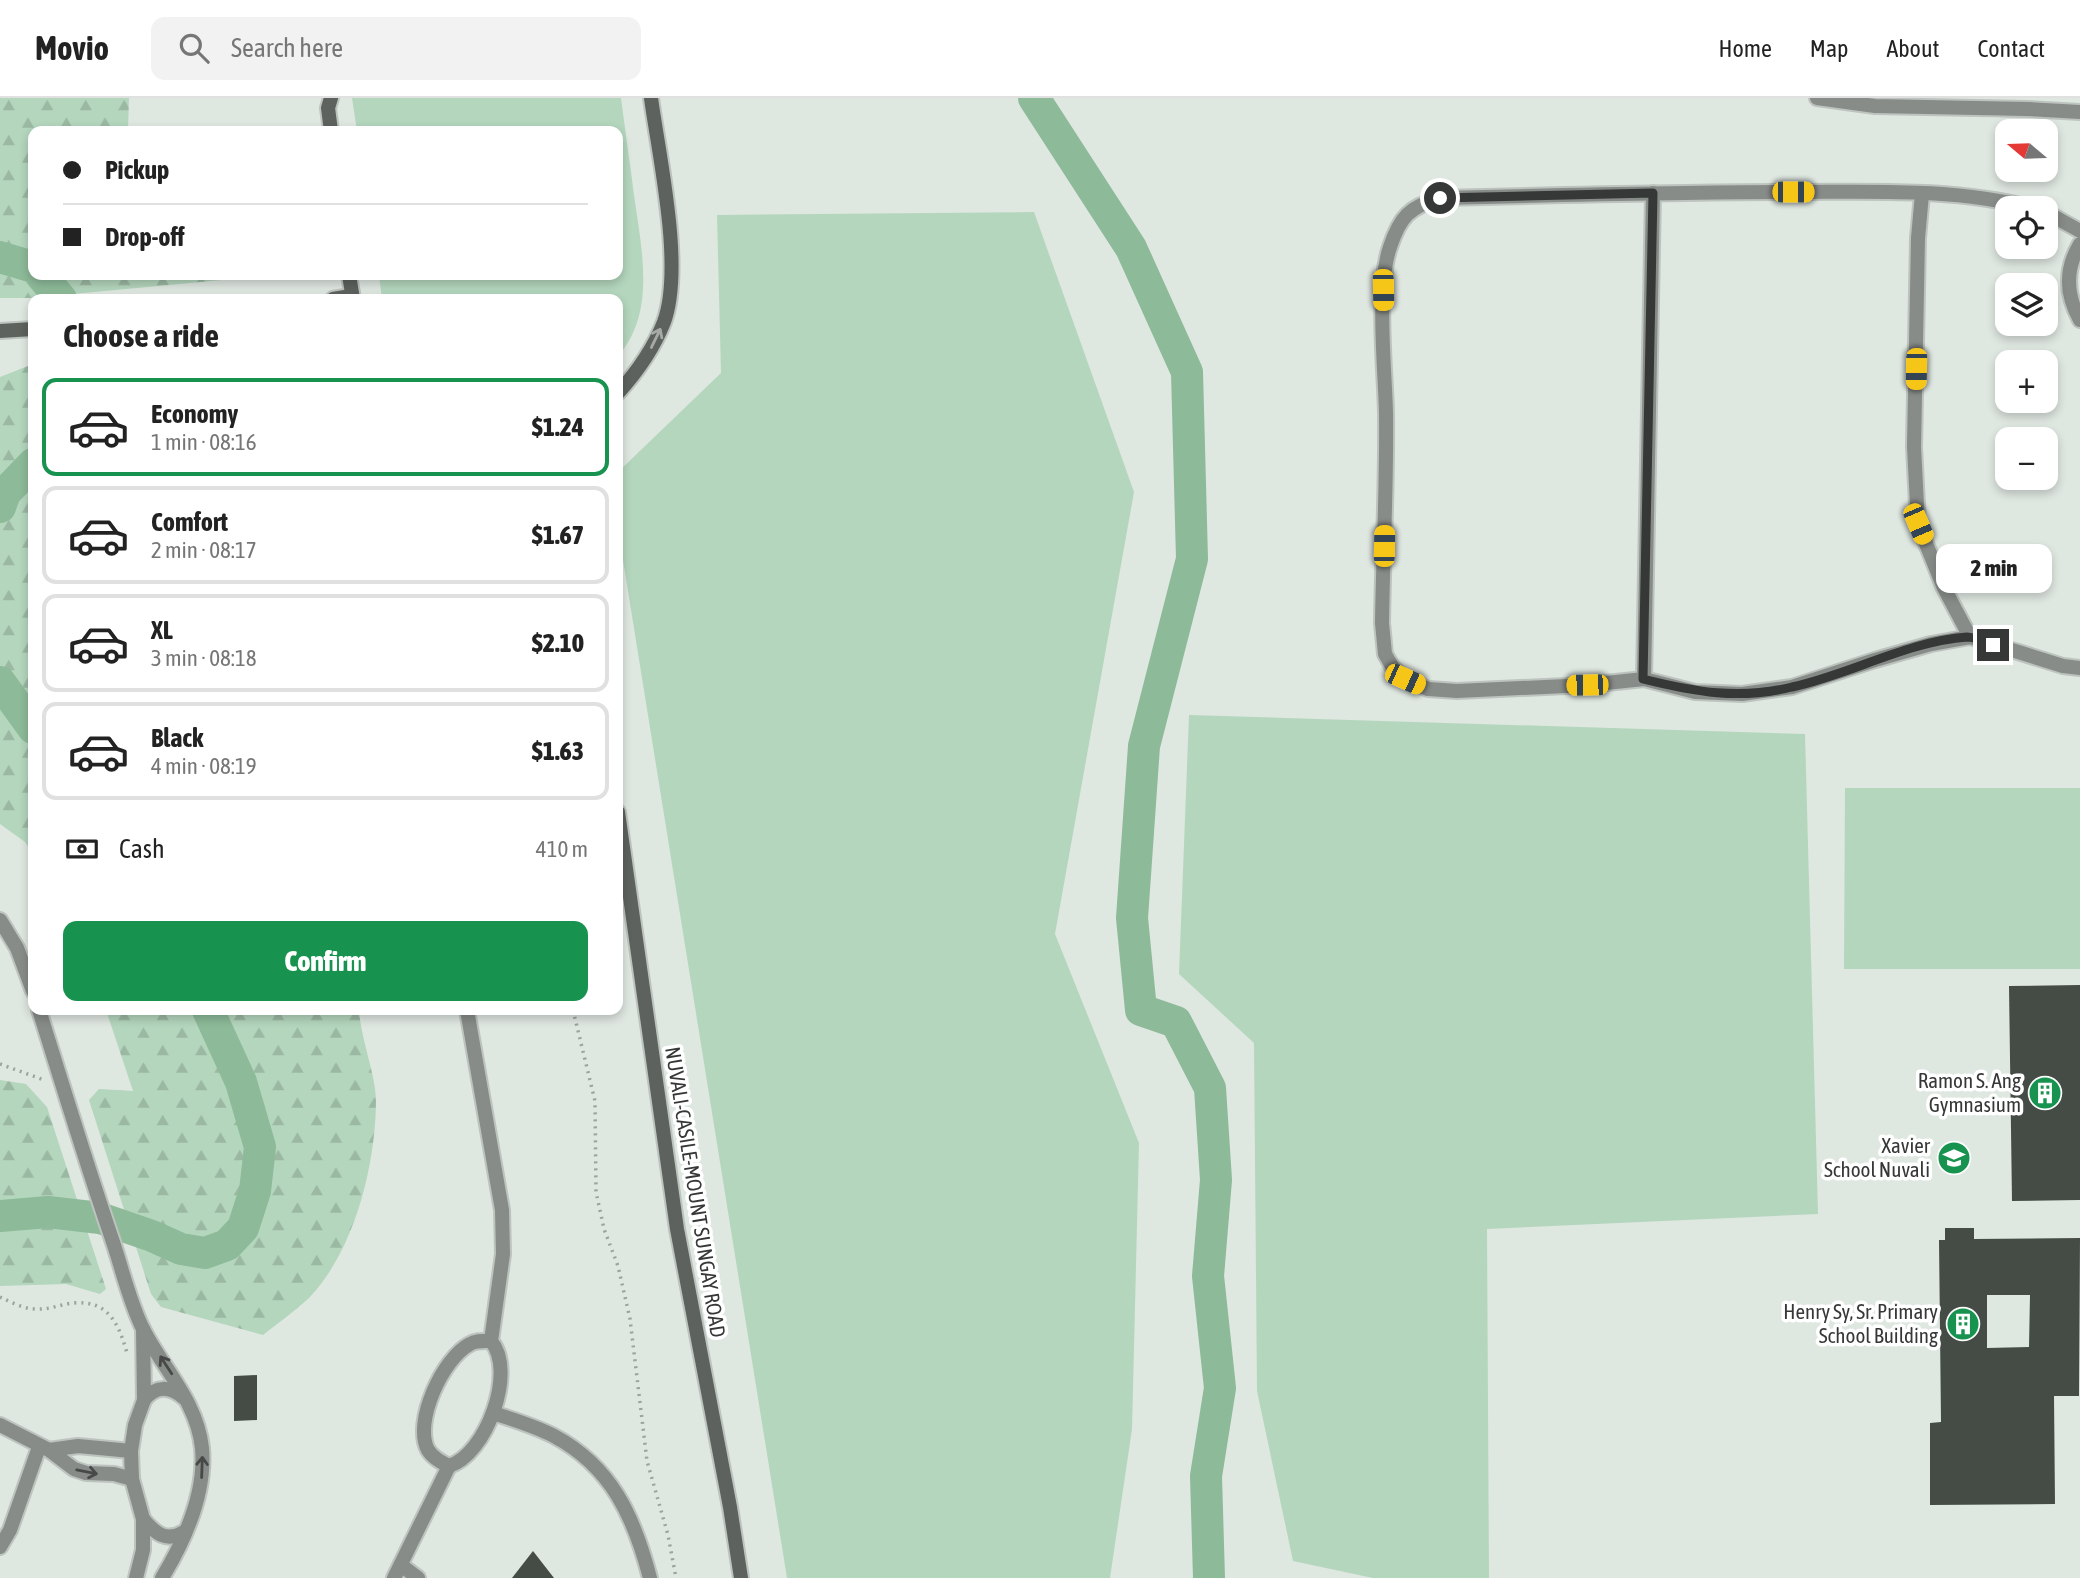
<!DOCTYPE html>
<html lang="en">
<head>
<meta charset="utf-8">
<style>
	body { margin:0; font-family:"Asap Condensed",sans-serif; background:#f2f2f2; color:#222; height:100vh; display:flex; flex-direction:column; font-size:26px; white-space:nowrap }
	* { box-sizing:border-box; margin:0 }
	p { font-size:23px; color:#767676 }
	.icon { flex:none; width:38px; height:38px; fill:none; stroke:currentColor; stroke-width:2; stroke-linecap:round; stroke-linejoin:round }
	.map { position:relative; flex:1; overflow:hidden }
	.side { position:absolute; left:28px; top:196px; width:595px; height:721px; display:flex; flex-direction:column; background:#fff; border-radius:14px; box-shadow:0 4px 10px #0003 }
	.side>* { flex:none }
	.hud { position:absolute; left:28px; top:28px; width:595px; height:154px; border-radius:14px; box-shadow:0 4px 10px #0003; display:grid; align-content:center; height:154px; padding:0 35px; background:#fff }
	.needle { width:46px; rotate:289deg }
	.fabs { position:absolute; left:1995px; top:21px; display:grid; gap:14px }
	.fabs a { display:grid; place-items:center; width:63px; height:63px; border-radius:14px; background:#fff; box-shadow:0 4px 10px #0003; font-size:35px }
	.end { position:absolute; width:32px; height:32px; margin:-16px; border:9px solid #353836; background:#fff; box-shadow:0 0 0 4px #fff }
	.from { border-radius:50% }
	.bubble { position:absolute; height:49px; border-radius:14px; background:#fff; box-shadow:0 4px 10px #0003; font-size:23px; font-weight:800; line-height:49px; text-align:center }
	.car { position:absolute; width:21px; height:42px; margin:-21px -10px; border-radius:9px; box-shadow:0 0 5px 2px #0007; background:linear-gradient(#f5c518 24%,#345 0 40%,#f5c518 0 76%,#345 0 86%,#f5c518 0) }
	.hud b { display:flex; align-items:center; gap:24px; height:66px; font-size:26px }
	.hud b+b { border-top:2px solid #e0e0e0 }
	.hud i { width:18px; height:18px; background:#222 }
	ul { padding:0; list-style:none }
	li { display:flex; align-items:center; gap:21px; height:98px; margin:0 14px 10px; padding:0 21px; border:4px solid #e0e0e0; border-radius:14px }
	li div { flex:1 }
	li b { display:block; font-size:26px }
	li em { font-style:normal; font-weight:800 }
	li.selected { border-color:#17934f }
	li>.icon { width:63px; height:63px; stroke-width:1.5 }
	h2 { padding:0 35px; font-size:32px; line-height:84px }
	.pay { display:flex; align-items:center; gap:18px; height:77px; padding:0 35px; font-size:26px }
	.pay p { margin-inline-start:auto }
	.primary-button { display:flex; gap:14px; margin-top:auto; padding:14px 35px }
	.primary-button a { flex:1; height:80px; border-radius:14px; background:#17934f; color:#fff; font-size:28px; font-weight:800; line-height:80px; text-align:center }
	header { display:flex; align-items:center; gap:42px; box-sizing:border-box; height:98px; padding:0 35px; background:#fff; border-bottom:2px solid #e0e0e0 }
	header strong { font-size:33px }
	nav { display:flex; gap:38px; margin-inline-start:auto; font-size:24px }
	.search { width:490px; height:63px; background:#f2f2f2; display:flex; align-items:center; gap:18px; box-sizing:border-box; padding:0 24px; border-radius:14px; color:#767676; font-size:26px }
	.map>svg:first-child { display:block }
	.green { fill:#b4d6bd }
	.forest { fill:url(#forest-firs) }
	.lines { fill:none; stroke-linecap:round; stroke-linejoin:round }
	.river { stroke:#8dba99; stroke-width:32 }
	.building { fill:#454c46; fill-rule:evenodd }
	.minor-casing { stroke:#bdc4bf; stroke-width:18 }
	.tertiary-casing { stroke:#bdc4bf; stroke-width:18 }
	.secondary-casing { stroke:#bdc4bf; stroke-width:18 }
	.path { stroke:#9ca29e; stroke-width:3.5; stroke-dasharray:2 5; stroke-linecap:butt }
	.minor { stroke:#888c89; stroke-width:14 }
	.tertiary { stroke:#888c89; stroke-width:14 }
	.secondary { stroke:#5d625e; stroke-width:14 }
	.oneway { stroke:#a6a9a6 }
	.oneway2 { stroke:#464947 }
	.route { stroke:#353836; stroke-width:9 }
	.labels { text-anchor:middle; stroke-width:7; stroke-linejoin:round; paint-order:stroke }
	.poi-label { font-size:21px; fill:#353836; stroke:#fff; text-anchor:end }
	.street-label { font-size:21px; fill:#353836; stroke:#fff }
</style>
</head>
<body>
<header>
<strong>Movio</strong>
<div class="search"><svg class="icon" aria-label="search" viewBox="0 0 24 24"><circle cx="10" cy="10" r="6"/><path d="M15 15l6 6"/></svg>Search here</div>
<nav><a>Home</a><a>Map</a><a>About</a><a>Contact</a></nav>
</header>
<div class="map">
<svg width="2080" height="1480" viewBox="0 0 2080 1480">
	<defs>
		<pattern id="forest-firs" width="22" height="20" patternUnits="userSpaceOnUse" patternTransform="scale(1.75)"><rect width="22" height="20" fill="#b4d6bd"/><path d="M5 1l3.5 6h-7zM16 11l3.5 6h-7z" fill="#9bb8a3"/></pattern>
	</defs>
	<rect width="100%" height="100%" fill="#dfe7e1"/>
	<g class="green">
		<path d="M352 0H621C625 32 630 64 634 97 641 149 657 214 618 258V201H382L379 177H618V33H357Z"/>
		<path d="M1034 114 1134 394 1055 836 1139 1045 1132 1331 1110 1480H787L618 431V374L721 275 717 117Z"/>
		<path d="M1189 617 1805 636 1818 1116 1487 1131 1489 1480H1373L1293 1463 1257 1293 1254 945 1179 876Z"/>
		<path d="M1845 690H2080V871H1844Z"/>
	</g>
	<g class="forest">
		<path d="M0 0H129L128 33H33V177H220L222 182 30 200H0Z"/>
		<path d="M33 266V756L25 744 0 726V279Z"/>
		<path d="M106 912H359C361 941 375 975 376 1001 376 1066 355 1152 309 1200 295 1213 278 1225 263 1237L161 1209 151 1196 89 1002 99 991 133 993Z"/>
		<path d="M0 982 26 986 47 1009 106 1191 100 1196 66 1186 0 1188Z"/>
	</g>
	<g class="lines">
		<g class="river">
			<path d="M1034 0 1131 150 1187 274 1192 461 1144 648 1132 820 1141 912 1176 924 1210 990 1216 1082 1208 1178 1220 1290 1206 1378 1209 1480"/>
			<path d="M0 159 33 169"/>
			<path d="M41 177 61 201"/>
			<path d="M0 409 5 395 33 366"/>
			<path d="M0 584 33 630"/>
			<path d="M0 1118 48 1114 100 1120 152 1138 181 1151 205 1155 227 1147 243 1130 255 1093 260 1049 241 984 208 912"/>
		</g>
	</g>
	<g class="building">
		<path d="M2080 887V1102L2012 1103 2009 888Z"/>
		<path d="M1945 1130H1974V1141L2080 1140 2079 1298H2054L2055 1406 1930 1407V1325L1941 1324 1939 1142H1945ZM1987 1197H2030L2029 1249 1987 1250Z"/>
		<path d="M257 1277V1322L234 1323V1278Z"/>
		<path d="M533 1453 554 1480H512Z"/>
	</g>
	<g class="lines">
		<defs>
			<g id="minor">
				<path d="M1922 96 1918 140 1914 349 1918 426 1944 490 1970 539"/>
				<path d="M2032 110C1955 90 1874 94 1795 94 1677 94 1558 97 1440 100 1409 109 1400 119 1390 149 1376 190 1385 271 1386 315 1387 385 1383 455 1382 525L1385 556 1393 570 1405 581 1428 591 1457 593 1587 587 1644 581 1695 594 1742 596 1792 589 1875 562 1931 546 1970 539 2063 568 2080 570"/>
				<path d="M2046 114 2080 133"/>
				<path d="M2080 146C2065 171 2066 197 2080 222"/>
				<path d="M1644 581 1653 95"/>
				<path d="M0 822 17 850 33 893"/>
				<path d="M39 912C63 988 86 1065 112 1141 122 1170 129 1203 143 1231 163 1271 197 1303 202 1350 206 1395 185 1442 162 1480"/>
				<path d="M467 912 502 1112 503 1156 491 1243C517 1273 486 1357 449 1368 441 1364 433 1360 428 1352 413 1324 443 1260 470 1246 476 1242 484 1243 491 1243"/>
				<path d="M144 1302C156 1287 170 1288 184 1300"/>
				<path d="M493 1315C514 1322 535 1328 554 1338 612 1369 634 1419 650 1480"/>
				<path d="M0 1327 49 1352 74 1371 86 1375 114 1376 132 1381"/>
				<path d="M49 1352 78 1348 131 1353"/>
				<path d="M143 1421C155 1435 166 1445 184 1434"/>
				<path d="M0 1449 10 1432 39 1349"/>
				<path d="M401 1467 418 1480"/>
				<path d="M136 1480 143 1452V1421L132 1381 131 1353 135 1327 144 1302 143 1231"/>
				<path d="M394 1480 449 1368"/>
			</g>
			<path id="tertiary" d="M1817 0 1875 8 2028 11 2080 14"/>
			<g id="secondary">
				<path d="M331 0 328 10 331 33"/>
				<path d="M349 177 353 201"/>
				<path d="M333 201 351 198"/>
				<path d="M0 233 33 231"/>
				<path d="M618 295C638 273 653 252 664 224 684 169 659 59 651 0"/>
				<path d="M618 714 677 1131 730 1409 741 1480"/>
			</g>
		</defs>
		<use href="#minor" class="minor-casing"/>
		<use href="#tertiary" class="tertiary-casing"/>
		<use href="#secondary" class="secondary-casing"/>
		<g class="path">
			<path d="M573 912 595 1003 596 1094 604 1131 618 1168 630 1221 647 1363 668 1437 676 1480"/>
			<path d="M0 966 44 982"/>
			<path d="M0 1199C11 1204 23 1211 36 1211 49 1212 61 1206 74 1205 109 1202 119 1227 127 1255"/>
		</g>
		<use href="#minor" class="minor"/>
		<use href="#tertiary" class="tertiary"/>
		<use href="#secondary" class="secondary"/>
	</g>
	<defs><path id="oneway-shaft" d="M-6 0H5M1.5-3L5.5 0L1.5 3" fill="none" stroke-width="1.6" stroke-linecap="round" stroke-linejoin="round" transform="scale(1.75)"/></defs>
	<use class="oneway" href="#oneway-shaft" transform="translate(656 240) rotate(-64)"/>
	<g class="oneway2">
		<use href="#oneway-shaft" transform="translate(166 1267) rotate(-123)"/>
		<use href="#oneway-shaft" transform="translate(202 1369) rotate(-88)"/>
		<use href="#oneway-shaft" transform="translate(87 1374) rotate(11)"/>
	</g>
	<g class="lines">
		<path class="route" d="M1440 100 1653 95 1643 581C1695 594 1739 602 1792 589 1848 577 1909 543 1967 539 1975 539 1985 544 1993 547"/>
	</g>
	<defs>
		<symbol id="building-disc" viewBox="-11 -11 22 22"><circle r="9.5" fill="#17934f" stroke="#fff"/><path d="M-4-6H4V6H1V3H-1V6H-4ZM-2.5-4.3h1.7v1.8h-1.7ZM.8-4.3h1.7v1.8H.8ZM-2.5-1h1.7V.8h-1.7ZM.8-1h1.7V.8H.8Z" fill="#fff"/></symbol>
		<symbol id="school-disc" viewBox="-11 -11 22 22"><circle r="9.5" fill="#17934f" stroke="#fff"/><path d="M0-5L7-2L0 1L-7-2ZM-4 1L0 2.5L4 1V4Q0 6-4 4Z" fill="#fff"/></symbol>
	</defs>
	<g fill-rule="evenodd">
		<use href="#building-disc" x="2026" y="976" width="38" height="38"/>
		<use href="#school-disc" x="1935" y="1041" width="38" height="38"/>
		<use href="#building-disc" x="1944" y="1207" width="38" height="38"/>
	</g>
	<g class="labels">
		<g class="poi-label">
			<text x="2021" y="990">Ramon S. Ang<tspan x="2021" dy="24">Gymnasium</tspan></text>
			<text x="1930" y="1055">Xavier<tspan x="1930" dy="24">School Nuvali</tspan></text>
			<text x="1938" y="1221">Henry Sy, Sr. Primary<tspan x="1938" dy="24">School Building</tspan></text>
		</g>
		<g class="street-label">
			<text transform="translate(695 1094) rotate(81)" y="7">NUVALI-CASILE-MOUNT SUNGAY ROAD</text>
		</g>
	</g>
</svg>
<div class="fabs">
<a><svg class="needle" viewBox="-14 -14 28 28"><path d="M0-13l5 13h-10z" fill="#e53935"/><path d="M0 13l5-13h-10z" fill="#767676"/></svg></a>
<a><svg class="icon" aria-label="locate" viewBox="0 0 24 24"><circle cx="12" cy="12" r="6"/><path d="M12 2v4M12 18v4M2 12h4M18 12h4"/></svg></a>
<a><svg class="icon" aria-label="layers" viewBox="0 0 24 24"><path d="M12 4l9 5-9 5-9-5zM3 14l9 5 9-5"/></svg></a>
<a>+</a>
<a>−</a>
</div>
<i class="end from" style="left:1440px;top:100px"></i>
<i class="end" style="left:1993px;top:547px"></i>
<div class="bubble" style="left:1936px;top:446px;width:116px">2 min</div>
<i class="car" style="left:1793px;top:94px;rotate:90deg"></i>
<i class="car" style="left:1383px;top:192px;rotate:179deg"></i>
<i class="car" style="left:1916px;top:271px;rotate:181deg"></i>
<i class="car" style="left:1918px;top:426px;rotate:157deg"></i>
<i class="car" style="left:1384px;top:448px;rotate:1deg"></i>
<i class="car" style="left:1405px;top:581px;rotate:114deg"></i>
<i class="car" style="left:1587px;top:587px;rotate:269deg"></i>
<div class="hud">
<b><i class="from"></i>Pickup</b>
<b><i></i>Drop-off</b>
</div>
<section class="side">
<h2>Choose a ride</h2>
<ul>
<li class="selected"><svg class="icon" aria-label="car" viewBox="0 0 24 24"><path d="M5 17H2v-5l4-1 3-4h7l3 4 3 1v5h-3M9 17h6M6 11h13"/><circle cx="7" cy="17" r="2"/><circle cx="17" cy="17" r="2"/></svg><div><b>Economy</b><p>1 min · 08:16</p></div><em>$1.24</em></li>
<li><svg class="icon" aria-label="car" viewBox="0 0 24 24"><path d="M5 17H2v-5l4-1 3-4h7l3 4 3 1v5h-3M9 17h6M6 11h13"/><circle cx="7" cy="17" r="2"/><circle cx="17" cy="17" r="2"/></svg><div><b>Comfort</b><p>2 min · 08:17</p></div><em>$1.67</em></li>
<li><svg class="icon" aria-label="car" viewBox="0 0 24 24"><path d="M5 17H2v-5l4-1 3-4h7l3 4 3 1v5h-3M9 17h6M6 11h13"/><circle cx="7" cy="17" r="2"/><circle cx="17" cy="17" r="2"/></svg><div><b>XL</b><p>3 min · 08:18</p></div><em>$2.10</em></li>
<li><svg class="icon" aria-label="car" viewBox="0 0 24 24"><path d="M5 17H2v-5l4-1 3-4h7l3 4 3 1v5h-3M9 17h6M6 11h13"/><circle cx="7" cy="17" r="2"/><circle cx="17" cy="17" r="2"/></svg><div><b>Black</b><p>4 min · 08:19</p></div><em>$1.63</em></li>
</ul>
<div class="pay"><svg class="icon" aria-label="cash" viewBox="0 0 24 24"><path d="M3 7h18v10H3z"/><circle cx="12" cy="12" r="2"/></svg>Cash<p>410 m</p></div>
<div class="primary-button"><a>Confirm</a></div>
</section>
</div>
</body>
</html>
